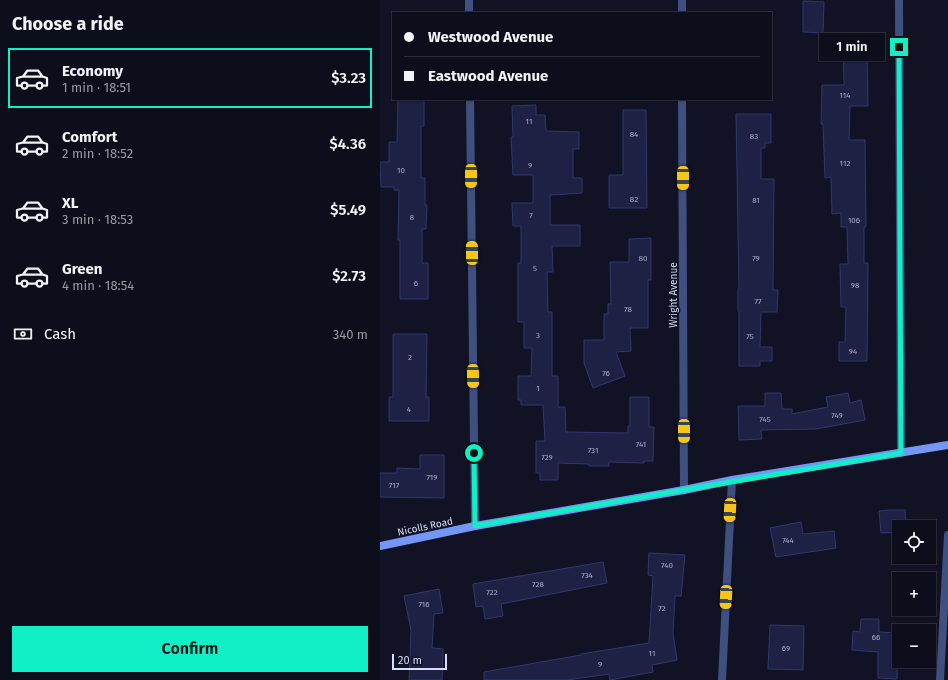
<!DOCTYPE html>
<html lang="en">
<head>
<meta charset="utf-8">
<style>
	body { margin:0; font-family:"Fira Sans",sans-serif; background:#1b1c29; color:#f1f3f6; height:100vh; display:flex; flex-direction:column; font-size:15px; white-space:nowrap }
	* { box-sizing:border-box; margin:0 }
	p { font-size:13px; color:#9a9ca3 }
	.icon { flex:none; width:22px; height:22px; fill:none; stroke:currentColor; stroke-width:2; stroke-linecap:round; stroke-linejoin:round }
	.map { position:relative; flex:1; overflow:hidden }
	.sheet { display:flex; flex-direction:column; background:#0d0e1c; width:380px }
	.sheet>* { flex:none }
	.hud { position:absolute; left:12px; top:12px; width:380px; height:88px; border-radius:0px; box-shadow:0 1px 3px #0004,0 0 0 1px #2d2e3b; display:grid; align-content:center; height:88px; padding:0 12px; background:#0d0e1c }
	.buttons { position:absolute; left:512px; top:520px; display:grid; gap:8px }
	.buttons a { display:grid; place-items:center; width:44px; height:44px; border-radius:0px; background:#0d0e1c; box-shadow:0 1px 3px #0004,0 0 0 1px #2d2e3b; font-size:20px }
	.scale { position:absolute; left:12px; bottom:10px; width:55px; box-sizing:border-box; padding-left:4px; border:2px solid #d7ddfc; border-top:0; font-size:11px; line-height:14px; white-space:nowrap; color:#d7ddfc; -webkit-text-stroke:3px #111325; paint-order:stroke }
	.end { position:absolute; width:18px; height:18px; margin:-9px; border:5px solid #10efc5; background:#111; box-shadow:0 0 0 2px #111 }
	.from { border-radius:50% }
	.bubble { position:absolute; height:28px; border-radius:0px; background:#0d0e1c; box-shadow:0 1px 3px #0004,0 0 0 1px #2d2e3b; font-size:13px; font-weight:600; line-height:28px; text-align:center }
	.car { position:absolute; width:12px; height:24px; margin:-12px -6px; border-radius:5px; box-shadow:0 0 3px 1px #0007; background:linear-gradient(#f5c518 24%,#345 0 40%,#f5c518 0 76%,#345 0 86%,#f5c518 0) }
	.hud b { display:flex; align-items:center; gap:14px; height:38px; font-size:15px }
	.hud b+b { border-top:1px solid #2d2e3b }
	.hud i { width:10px; height:10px; background:#f1f3f6 }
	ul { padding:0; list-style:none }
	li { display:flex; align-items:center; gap:12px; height:60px; margin:0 8px 6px; padding:0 4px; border:2px solid transparent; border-radius:0px }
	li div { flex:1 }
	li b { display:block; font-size:15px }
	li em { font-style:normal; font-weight:600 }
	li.on { border-color:#10efc5 }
	li>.icon { width:36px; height:36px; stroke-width:1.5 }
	h2 { padding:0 12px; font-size:18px; line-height:48px }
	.pay { display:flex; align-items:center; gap:10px; height:44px; padding:0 12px; font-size:15px }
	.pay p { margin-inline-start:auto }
	.action { display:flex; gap:8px; margin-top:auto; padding:8px 12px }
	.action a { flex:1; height:46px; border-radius:0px; background:#10efc5; color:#111; font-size:16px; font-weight:600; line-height:46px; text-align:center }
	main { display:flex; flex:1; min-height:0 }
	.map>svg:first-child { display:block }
	.building { fill:#1e2144; stroke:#31376f }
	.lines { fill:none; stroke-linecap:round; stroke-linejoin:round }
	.street { stroke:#3f4f80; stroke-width:8 }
	.secondary { stroke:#7497f6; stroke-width:8 }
	.route { stroke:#10efc5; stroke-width:5 }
	.labels { text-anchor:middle; stroke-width:3; stroke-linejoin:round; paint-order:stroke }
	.number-label { font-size:8px; fill:#a9aece }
	.street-label { font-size:10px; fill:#d7ddfc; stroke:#111325 }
</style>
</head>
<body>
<main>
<section class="sheet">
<h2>Choose a ride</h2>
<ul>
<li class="on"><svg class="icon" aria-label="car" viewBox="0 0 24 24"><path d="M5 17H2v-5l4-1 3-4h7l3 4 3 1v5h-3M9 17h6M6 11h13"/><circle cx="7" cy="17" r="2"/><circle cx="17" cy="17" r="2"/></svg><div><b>Economy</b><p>1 min · 18:51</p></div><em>$3.23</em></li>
<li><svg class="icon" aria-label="car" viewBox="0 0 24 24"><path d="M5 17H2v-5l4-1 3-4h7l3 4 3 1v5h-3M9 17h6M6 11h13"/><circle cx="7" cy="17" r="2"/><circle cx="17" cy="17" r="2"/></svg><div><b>Comfort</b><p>2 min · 18:52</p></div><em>$4.36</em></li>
<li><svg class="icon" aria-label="car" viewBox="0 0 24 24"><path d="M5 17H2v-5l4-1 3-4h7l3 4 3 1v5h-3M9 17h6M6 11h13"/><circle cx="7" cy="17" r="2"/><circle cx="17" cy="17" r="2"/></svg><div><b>XL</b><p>3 min · 18:53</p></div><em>$5.49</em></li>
<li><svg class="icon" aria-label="car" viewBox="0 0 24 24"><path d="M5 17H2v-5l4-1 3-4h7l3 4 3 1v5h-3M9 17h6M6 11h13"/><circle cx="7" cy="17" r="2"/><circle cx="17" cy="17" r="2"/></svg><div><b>Green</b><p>4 min · 18:54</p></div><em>$2.73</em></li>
</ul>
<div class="pay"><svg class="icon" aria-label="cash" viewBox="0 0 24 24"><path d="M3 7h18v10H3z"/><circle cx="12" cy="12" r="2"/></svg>Cash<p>340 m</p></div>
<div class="action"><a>Confirm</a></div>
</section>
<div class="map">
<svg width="568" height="680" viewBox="0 0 568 680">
	<rect width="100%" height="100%" fill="#111325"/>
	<g class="building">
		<path d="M423 1 444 2 443 33 423 32Z"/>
		<path d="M463 37H490V53H487L488 106H470L469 140H485L486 227H484V263H488L487 361H459V342H465L466 307H461L460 264H468L467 227H461V213L452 214 451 177 445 178 443 124H441L442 85H464Z"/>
		<path d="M18 99H44V126H41V178H45V205H47L46 229H42V263H48V299H20V240H18L19 190H14V187H1L0 162H9V142H17Z"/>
		<path d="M156 105V115H165L166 131 199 132V149H193V178H202V193L170 195V225H200V246H172L173 272H167L168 312H172V376H178V407H185L186 432 248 433V426H250V397H269V427H274L273 461H264V463L229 462V466H209L208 464 178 463V480H160V473H156V441H165L163 405H141V400H138V376H151L152 348H144V322H138V263H141V226H133L132 203H153V175H133L131 137H133L132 106Z"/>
		<path d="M243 110H266L267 208H229V175H243Z"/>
		<path d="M356 114H391V143H385V148H381V179H394L393 290H398L397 312H381L380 347H392V361H380V366H359V311H358V289H359Z"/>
		<path d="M271 238V280H268V328H250L251 351 236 352 245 376 213 388 204 363V340H224V314H228V304H231L230 262H249V239Z"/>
		<path d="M13 334H47L46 397H49V421H9V397H13Z"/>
		<path d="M385 393H401L402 409H412V414L448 407 446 397 468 393 470 403 481 400 485 420 436 429 381 430 382 439 359 440 358 406H385Z"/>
		<path d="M40 455H64V498L0 497V473H17V468L40 469Z"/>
		<path d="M508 510H525L526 527H519V532L501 533 499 511Z"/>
		<path d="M421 522 423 534 454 531 456 548 396 557 390 528Z"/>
		<path d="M269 553 305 555 301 596H295L293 633 297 660 272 665 273 672 230 680 229 674 187 680H104V672L201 655V654L269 643 273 576 268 575Z"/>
		<path d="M223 562 227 583 121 604 123 616 105 619 103 606 96 607 93 584Z"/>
		<path d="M59 589 63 613 54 614 52 648 63 649 62 680H29L31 630 24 596Z"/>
		<path d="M481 619H499V632L518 633 517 679 498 678V652L472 650 473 631 480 632Z"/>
		<path d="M390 625 424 626 423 670 388 669Z"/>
	</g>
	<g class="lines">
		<g class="street">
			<path d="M89 0V13"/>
			<path d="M302 0V13"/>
			<path d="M519 0 521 453"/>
			<path d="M90 99 95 526"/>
			<path d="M302 99 304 490"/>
			<path d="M342 680 352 480"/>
			<path d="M560 680 568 535"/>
		</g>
		<path class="secondary" d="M0 546 95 526 304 490 352 480 568 445"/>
	</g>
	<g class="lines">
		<path class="route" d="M94 453 95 526C237 502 379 476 521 453L519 47"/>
	</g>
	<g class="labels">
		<g class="number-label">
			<text x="465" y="98">114</text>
			<text x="149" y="124">11</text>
			<text x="254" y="137">84</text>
			<text x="374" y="139">83</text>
			<text x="465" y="166">112</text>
			<text x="150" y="168">9</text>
			<text x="21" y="173">10</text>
			<text x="254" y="202">82</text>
			<text x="376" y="203">81</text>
			<text x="151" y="218">7</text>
			<text x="32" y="220">8</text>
			<text x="474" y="223">106</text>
			<text x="263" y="261">80</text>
			<text x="376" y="261">79</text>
			<text x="155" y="271">5</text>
			<text x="36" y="286">6</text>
			<text x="475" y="288">98</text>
			<text x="378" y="304">77</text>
			<text x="248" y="312">78</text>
			<text x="158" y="338">3</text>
			<text x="370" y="339">75</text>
			<text x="473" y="354">94</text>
			<text x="30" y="360">2</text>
			<text x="226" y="376">76</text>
			<text x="158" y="391">1</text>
			<text x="29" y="412">4</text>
			<text x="457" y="418">749</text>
			<text x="385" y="422">745</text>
			<text x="261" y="447">741</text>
			<text x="213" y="453">731</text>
			<text x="167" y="460">729</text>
			<text x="52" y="480">719</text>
			<text x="14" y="488">717</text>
			<text x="408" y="543">744</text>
			<text x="287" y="568">740</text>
			<text x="207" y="578">734</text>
			<text x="158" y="587">728</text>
			<text x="112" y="595">722</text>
			<text x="44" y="607">716</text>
			<text x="282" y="611">72</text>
			<text x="496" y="640">66</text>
			<text x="406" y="651">69</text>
			<text x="272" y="656">11</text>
			<text x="220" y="667">9</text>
		</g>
		<g class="street-label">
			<text transform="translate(293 295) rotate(-90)" y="4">Wright Avenue</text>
			<text transform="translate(45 526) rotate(-12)" y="4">Nicolls Road</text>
		</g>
	</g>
</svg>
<div class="buttons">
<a><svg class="icon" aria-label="locate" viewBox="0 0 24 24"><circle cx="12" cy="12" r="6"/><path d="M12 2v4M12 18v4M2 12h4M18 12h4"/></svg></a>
<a>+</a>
<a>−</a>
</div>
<div class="scale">20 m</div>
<i class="end from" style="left:94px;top:453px"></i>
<i class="end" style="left:519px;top:47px"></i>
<div class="bubble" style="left:439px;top:33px;width:66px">1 min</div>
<i class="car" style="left:91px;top:176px;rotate:180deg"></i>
<i class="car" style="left:303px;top:178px;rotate:180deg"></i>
<i class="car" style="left:92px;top:253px;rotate:359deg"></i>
<i class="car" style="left:93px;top:376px;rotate:179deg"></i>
<i class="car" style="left:304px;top:431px;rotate:180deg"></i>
<i class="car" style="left:350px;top:510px;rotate:183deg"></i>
<i class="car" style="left:346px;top:597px;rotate:183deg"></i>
<div class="hud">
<b><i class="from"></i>Westwood Avenue</b>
<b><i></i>Eastwood Avenue</b>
</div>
</div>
</main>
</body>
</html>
